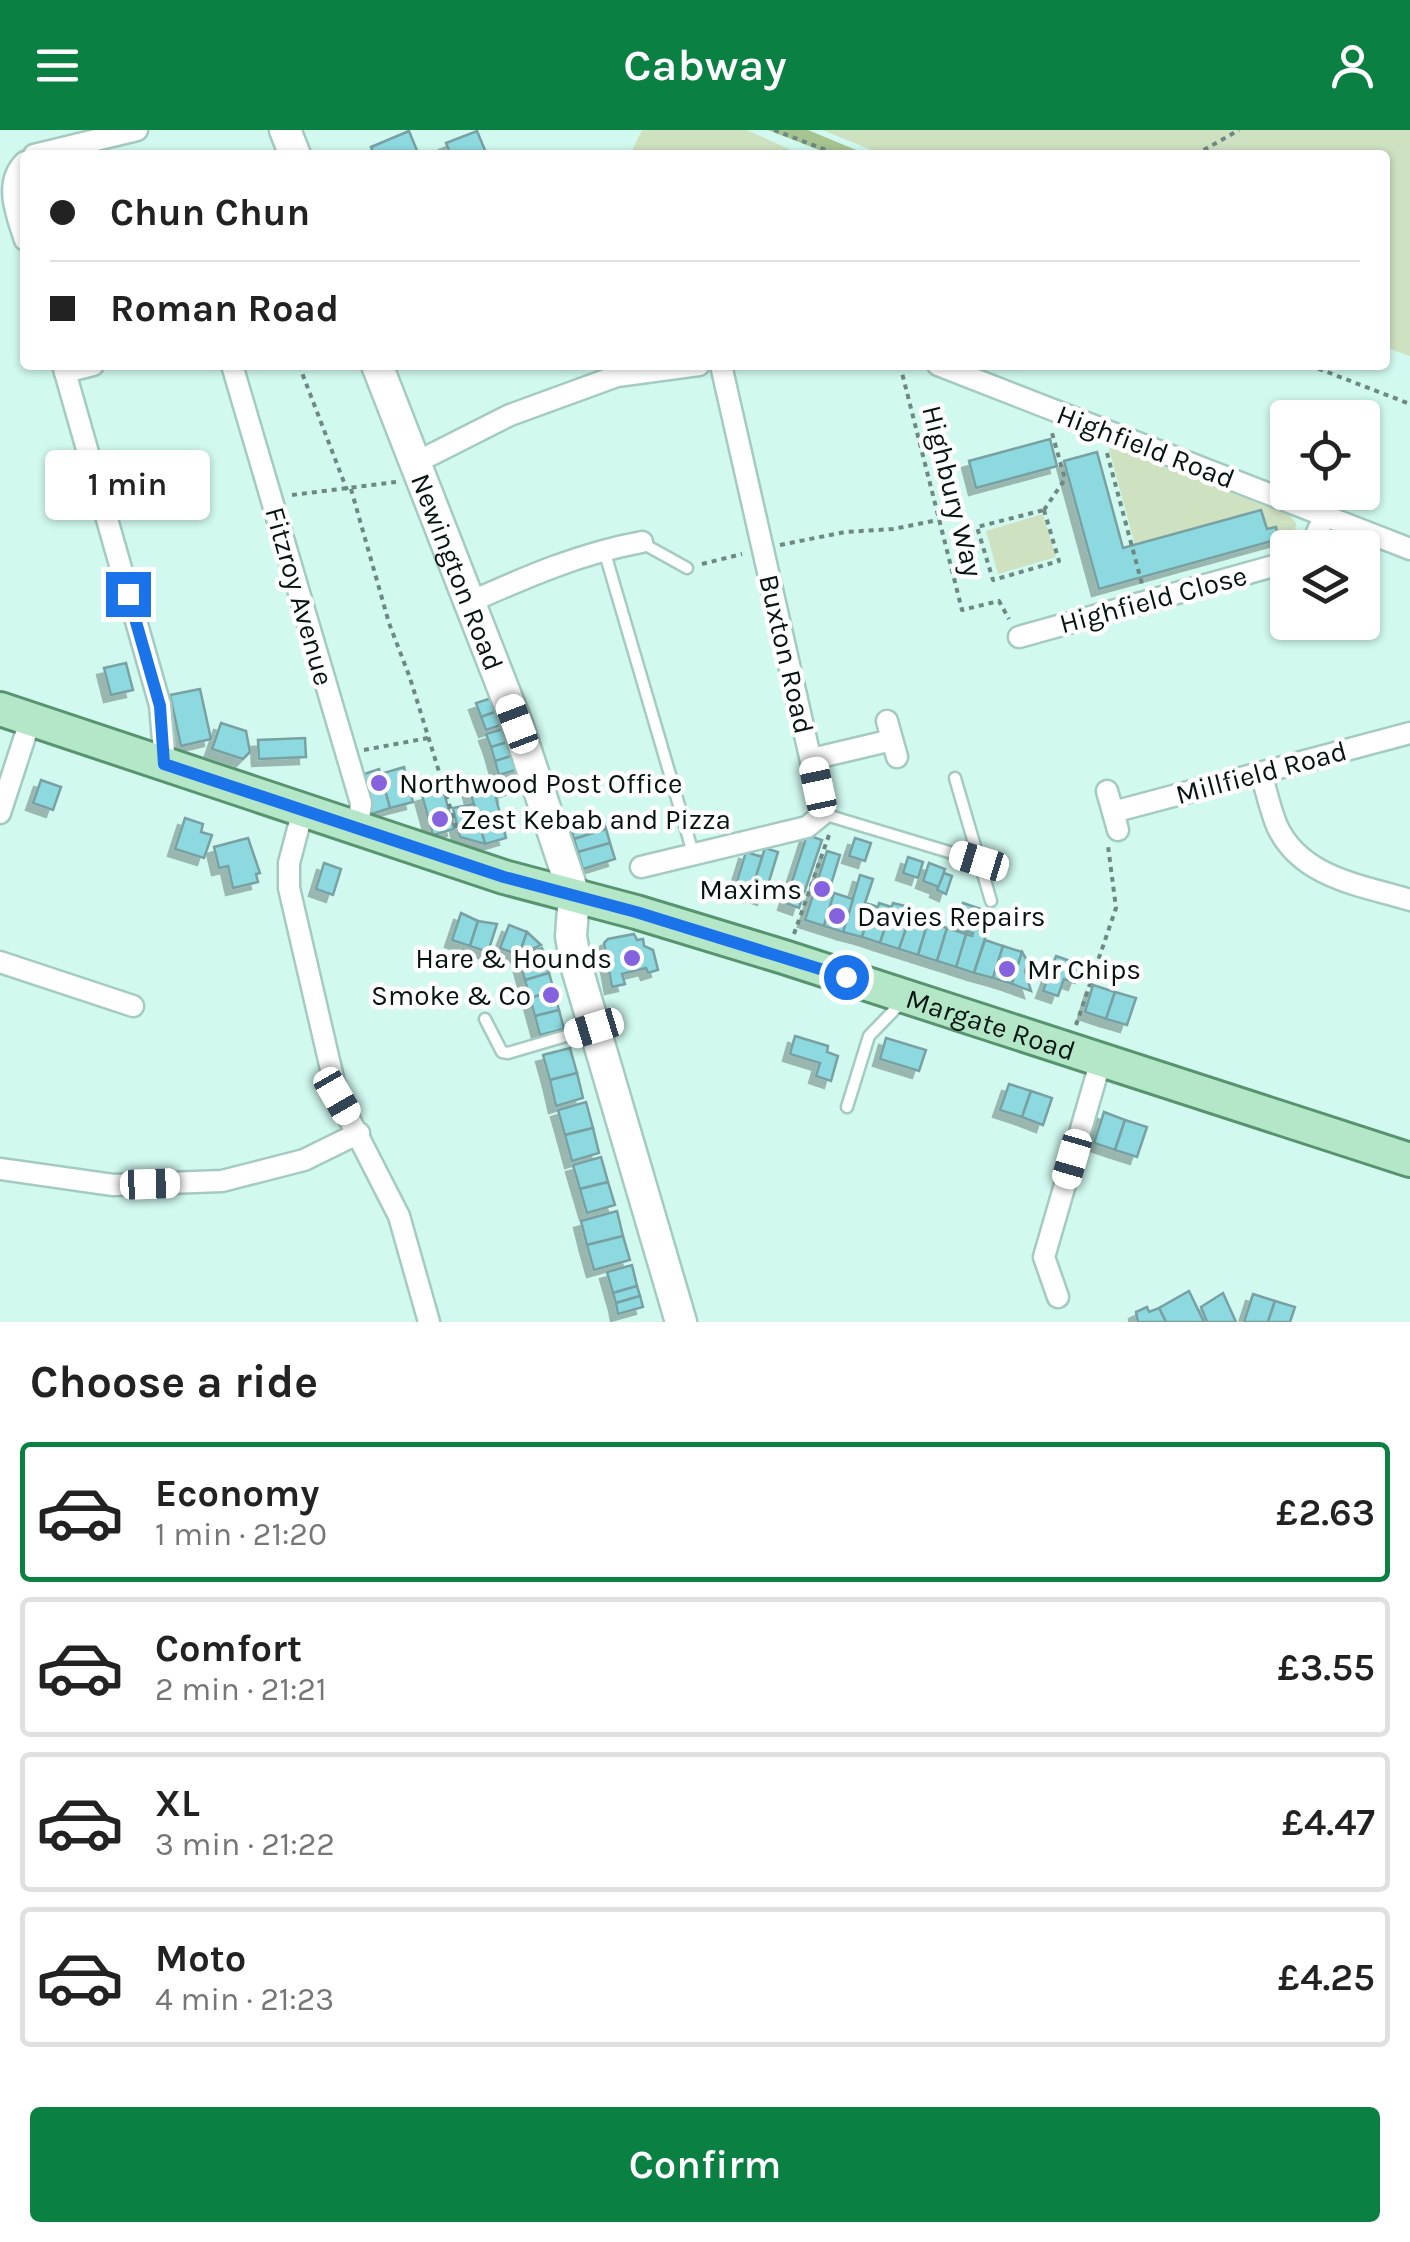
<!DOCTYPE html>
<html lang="en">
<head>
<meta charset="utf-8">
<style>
	body { margin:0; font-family:Karla,sans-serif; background:#f2f2f2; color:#222; height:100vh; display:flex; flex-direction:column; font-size:38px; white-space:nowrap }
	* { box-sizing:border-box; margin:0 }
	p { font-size:32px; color:#767676 }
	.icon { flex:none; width:55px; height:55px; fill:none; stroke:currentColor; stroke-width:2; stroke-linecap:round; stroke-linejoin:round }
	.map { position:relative; height:1192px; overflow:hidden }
	.sheet { display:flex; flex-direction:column; background:#fff; flex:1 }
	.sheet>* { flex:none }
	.top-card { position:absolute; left:20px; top:20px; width:1370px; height:220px; border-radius:10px; box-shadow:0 2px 8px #0004; display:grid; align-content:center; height:220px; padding:0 30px; background:#fff }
	.controls { position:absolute; left:1270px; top:270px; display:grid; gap:20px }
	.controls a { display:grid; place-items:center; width:110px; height:110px; border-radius:10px; background:#fff; box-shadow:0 2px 8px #0004; font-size:50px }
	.end { position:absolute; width:45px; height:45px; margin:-22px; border:12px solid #1a73e8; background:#fff; box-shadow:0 0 0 5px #fff }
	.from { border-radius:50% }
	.bubble { position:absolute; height:70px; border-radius:10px; background:#fff; box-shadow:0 2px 8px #0004; font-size:32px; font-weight:600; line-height:70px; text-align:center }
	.car { position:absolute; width:30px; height:60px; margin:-30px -15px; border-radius:12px; box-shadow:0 0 8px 2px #0007; background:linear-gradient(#fff 24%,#345 0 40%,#fff 0 76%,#345 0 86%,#fff 0) }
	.top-card b { display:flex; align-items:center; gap:35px; height:95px; font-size:38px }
	.top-card b+b { border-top:2px solid #e0e0e0 }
	.top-card i { width:25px; height:25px; background:#222 }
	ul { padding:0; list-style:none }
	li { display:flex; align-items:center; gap:30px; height:140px; margin:0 20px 15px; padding:0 10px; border:5px solid #e0e0e0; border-radius:10px }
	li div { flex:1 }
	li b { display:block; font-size:38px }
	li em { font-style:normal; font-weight:600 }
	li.on { border-color:#0b8043 }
	li>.icon { width:90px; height:90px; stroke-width:1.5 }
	h2 { padding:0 30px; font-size:45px; line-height:120px }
	.primary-button { display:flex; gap:20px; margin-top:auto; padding:20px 30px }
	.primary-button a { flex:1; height:115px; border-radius:10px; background:#0b8043; color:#fff; font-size:40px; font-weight:600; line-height:115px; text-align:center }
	header { display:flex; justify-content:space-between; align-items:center; height:130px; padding:0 30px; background:#0b8043; color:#fff; font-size:45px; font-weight:600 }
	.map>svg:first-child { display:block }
	.green { fill:#cee1c0 }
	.forest { fill:#a6c390 }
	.building { fill:#8cdadf; stroke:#79a0a3; stroke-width:2.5; filter:url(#shadow) }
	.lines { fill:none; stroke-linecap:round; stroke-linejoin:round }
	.lane-casing { stroke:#a4cbc1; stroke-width:15 }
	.street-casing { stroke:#a4cbc1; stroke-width:25 }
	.secondary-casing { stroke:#a4cbc1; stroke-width:35 }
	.primary-casing { stroke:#57936f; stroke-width:38 }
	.path { stroke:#6e8982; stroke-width:4; stroke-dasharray:5 5; stroke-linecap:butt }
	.lane { stroke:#fff; stroke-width:10 }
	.street { stroke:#fff; stroke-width:20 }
	.secondary { stroke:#fff; stroke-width:30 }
	.primary { stroke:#b4e7c7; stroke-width:32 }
	.route { stroke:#1a73e8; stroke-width:12 }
	.poi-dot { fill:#8563de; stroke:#fff; stroke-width:4 }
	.labels { text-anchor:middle; stroke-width:9; stroke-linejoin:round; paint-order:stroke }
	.street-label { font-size:28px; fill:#071512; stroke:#fff }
	.poi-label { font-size:28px; fill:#071512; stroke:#fff; text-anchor:start }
</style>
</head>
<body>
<header><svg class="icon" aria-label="menu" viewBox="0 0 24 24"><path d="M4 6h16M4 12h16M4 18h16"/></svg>Cabway<svg class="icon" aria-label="person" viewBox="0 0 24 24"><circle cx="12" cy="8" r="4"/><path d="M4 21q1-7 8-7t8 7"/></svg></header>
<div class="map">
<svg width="1410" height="1192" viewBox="0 0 1410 1192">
	<defs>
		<filter id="shadow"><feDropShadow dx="-7" dy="7" stdDeviation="0" flood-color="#0004"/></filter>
	</defs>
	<rect width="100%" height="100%" fill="#d1f9ef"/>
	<g class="green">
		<path d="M642 0H747L802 25H630Z"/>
		<path d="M822 0H1410V226L1385 217V25H884Z"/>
		<path d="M1111 317 1289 384 1296 393 1294 410 1278 418 1276 397 1267 399 1261 380 1135 415 1109 319Z"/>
		<path d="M1043 384 1056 427 998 444 986 401Z"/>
	</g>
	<path class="forest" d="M768 0H808L868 25H832Z"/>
	<g class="building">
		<path d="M409 1 418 23 374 25 371 17Z"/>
		<path d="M477 1 487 25H451L446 13Z"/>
		<path d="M1050 309 1057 336 976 358 969 331Z"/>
		<path d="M1097 322 1123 418 1261 380 1267 399 1276 397 1279 409 1099 459 1064 331Z"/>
		<path d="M126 533 133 560 111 565 104 538Z"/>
		<path d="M200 559 211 609 181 616 170 565Z"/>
		<path d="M498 566 503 579 481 587 476 573Z"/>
		<path d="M503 579 507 593 486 600 481 587Z"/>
		<path d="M221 593 246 601 250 622 243 629 212 619Z"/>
		<path d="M510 597 514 610 491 617 486 604Z"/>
		<path d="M305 608 306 627 259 629 258 610Z"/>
		<path d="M514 610 518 624 495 631 491 617Z"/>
		<path d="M518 624 522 638 499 645 495 631Z"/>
		<path d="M404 637 413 672 390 678 380 644Z"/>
		<path d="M379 639 390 678 372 684 361 645Z"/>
		<path d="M500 648 505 665 496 668 506 708 485 714 469 657Z"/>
		<path d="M41 650 61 657 53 680 33 673Z"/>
		<path d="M443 659 454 699 433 705 422 665Z"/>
		<path d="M474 674 485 714 460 707 453 678Z"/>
		<path d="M602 685 606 699 574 709 570 694Z"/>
		<path d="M185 688 203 694 201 702 212 705 204 728 175 719Z"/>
		<path d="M606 699 610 713 578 722 574 709Z"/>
		<path d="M807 705 822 710 799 778 785 773Z"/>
		<path d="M248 708 260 743 256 744 258 752 233 758 228 736 219 738 214 717Z"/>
		<path d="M855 708 871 713 865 731 849 726Z"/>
		<path d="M610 713 615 729 583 739 578 722Z"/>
		<path d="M765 718 778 722 764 768 750 763Z"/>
		<path d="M827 721 840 725 829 761 834 763 824 796 805 790Z"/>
		<path d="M746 722 762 727 750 765 734 761Z"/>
		<path d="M908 727 923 732 918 748 903 743Z"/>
		<path d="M324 733 341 739 333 765 316 759Z"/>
		<path d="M929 733 945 739 939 757 923 751Z"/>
		<path d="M944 743 952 746 946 764 937 760Z"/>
		<path d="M860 745 873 749 865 773 872 775 862 807 843 802Z"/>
		<path d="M834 763 853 769 843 802 824 796Z"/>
		<path d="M879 773 892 777 880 813 862 807 872 775 878 777Z"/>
		<path d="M893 773 905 776 903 784 910 787 899 819 880 813Z"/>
		<path d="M963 773 993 783 974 843 956 837 966 804 972 806 973 803 958 799Z"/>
		<path d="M461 783 478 791 470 816 452 810Z"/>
		<path d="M910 787 928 792 918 825 899 819Z"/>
		<path d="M478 791 497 794 488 822 470 816Z"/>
		<path d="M928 792 947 798 937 831 918 825Z"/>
		<path d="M509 795 527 802 519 825 500 818Z"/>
		<path d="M947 798 966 804 956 837 937 831Z"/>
		<path d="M527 802 541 815 519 825Z"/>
		<path d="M634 804 637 810 643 809 644 816 653 820 658 840 648 843 646 838 622 844 625 854 612 857 604 813 608 809Z"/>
		<path d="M985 810 1003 816 993 848 974 843Z"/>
		<path d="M1003 816 1022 822 1012 854 993 848Z"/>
		<path d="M542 818 544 825 520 832 519 825Z"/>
		<path d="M1022 822 1028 832 1025 841 1031 861 1012 854Z"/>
		<path d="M544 825 549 843 525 850 520 832Z"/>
		<path d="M1056 826 1082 835 1075 853 1064 849 1058 866 1043 861Z"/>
		<path d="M549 843 554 861 530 868 525 850Z"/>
		<path d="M1093 855 1115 862 1106 889 1085 882Z"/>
		<path d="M554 861 559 880 535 886 530 868Z"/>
		<path d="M1115 862 1136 868 1127 895 1106 889Z"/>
		<path d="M559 880 564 899 540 905 535 886Z"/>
		<path d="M795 906 828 916 827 922 838 926 831 951 816 946 820 933 790 924Z"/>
		<path d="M886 908 926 920 919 941 880 929Z"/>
		<path d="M570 918 577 943 550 950 543 925Z"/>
		<path d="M577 943 583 968 556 976 550 950Z"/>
		<path d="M1009 954 1031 961 1022 987 1000 980Z"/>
		<path d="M1031 961 1052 968 1043 995 1022 987Z"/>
		<path d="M586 972 593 998 565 1005 558 980Z"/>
		<path d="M1104 982 1125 990 1115 1020 1094 1013Z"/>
		<path d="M1125 990 1147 997 1137 1027 1115 1020Z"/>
		<path d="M593 998 599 1023 572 1031 565 1005Z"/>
		<path d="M601 1027 608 1052 580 1059 573 1035Z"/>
		<path d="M608 1052 615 1075 587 1083 580 1059Z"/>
		<path d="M617 1081 623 1106 587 1115 581 1091Z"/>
		<path d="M623 1106 630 1130 594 1140 587 1115Z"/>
		<path d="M632 1135 637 1156 613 1163 607 1142Z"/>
		<path d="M637 1156 640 1166 616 1173 613 1163Z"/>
		<path d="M1189 1161 1204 1192H1166L1159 1178Z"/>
		<path d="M1223 1163 1236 1192H1207L1201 1177Z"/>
		<path d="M1253 1164 1275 1171 1268 1192H1244Z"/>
		<path d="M640 1166 643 1177 618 1184 616 1173Z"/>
		<path d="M1275 1171 1295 1177 1290 1192H1268Z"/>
		<path d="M1147 1177 1149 1182 1159 1178 1166 1192H1138L1136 1182Z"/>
	</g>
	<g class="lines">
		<defs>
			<g id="lane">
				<path d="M642 413 687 438"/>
				<path d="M604 420 693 723"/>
				<path d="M955 648 991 771"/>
				<path d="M823 684 979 731"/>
				<path d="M485 889 502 922 508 923 593 898"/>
				<path d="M847 977 869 906 903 871"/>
			</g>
			<g id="street">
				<path d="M34 25 137 0"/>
				<path d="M25 32C3 53 17 85 25 110"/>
				<path d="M63 235 160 575 165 634"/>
				<path d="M232 235 361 673 358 698"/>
				<path d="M938 235 1410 419"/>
				<path d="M65 242 93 235"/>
				<path d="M415 333 510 285 617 246 699 235"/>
				<path d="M1310 418 1325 385"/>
				<path d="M470 472C526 447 581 423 642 412"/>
				<path d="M1019 507 1288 432"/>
				<path d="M887 591 897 627"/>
				<path d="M812 629 892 610"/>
				<path d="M1261 643C1266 660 1270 679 1277 696 1301 748 1361 755 1410 770"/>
				<path d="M1107 661 1118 700"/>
				<path d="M303 680 289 733V758L337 965 399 1086 429 1192"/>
				<path d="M1113 682 1410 603"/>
				<path d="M0 683 31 588"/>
				<path d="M641 737 807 697 823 684 721 235"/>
				<path d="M0 832 133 876"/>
				<path d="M0 1039 113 1055 222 1051 304 1030 359 1003"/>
				<path d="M1058 1167 1044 1127 1101 930"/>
			</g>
			<g id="secondary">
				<path d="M285 0 295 25"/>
				<path id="s1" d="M377 235 517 594 574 765 571 806 576 835 681 1192"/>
			</g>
			<g id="primary">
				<path id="s2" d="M0 579 504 747 636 782 784 827 1410 1030"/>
			</g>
		</defs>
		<use href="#lane" class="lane-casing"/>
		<use href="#street" class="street-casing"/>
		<use href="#secondary" class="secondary-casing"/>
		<use href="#primary" class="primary-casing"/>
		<g class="path">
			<path d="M774 0 839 25"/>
			<path d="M1195 25 1239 0"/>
			<path d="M299 235 347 360"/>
			<path d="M900 235 962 480 999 471 1009 489"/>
			<path d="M1309 235 1410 274"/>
			<path d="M1107 323 1142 454"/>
			<path d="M351 359 389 493 410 548 458 703"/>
			<path d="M292 365 396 352"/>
			<path d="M1044 380 1059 431 993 450 977 397Z"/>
			<path d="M1044 380 1065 349 1052 303"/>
			<path d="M780 415 845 402 893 399 938 390"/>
			<path d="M702 434 742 424"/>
			<path d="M364 620 428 608"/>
			<path d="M794 804 829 705"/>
			<path d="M1076 895 1116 778 1108 716"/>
		</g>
		<use href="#lane" class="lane"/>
		<use href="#street" class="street"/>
		<use href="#secondary" class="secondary"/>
		<use href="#primary" class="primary"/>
	</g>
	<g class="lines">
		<path class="route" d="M128 464 160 576 164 634 504 747 636 782 846 847"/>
	</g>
	<g class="poi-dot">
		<circle cx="379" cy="653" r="10"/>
		<circle cx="440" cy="689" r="10"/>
		<circle cx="822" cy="759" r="10"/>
		<circle cx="837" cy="786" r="10"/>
		<circle cx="632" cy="828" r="10"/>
		<circle cx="1007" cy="839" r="10"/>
		<circle cx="551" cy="865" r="10"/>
	</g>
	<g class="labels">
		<g class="street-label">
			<text transform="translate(1146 316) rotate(21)" y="10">Highfield Road</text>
			<text transform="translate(953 361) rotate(76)" y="10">Highbury Way</text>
			<text dy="10" stroke="none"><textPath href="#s1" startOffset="222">Newington Road</textPath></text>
			<text transform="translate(300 466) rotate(74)" y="10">Fitzroy Avenue</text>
			<text transform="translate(1153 469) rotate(-15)" y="10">Highfield Close</text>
			<text transform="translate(787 524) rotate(77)" y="10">Buxton Road</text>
			<text transform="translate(1261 642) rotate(-15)" y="10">Millfield Road</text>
			<text dy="10" stroke="none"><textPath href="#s2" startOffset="1040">Margate Road</textPath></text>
		</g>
		<g class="poi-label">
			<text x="399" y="663">Northwood Post Office</text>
			<text x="460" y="699">Zest Kebab and Pizza</text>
			<text x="802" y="769" text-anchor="end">Maxims</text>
			<text x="857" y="796">Davies Repairs</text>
			<text x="612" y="838" text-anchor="end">Hare &amp; Hounds</text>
			<text x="1027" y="849">Mr Chips</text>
			<text x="531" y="875" text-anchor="end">Smoke &amp; Co</text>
		</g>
	</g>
</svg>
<div class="controls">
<a><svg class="icon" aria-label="locate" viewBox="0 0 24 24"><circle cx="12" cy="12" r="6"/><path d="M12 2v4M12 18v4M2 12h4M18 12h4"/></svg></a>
<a><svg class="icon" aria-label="layers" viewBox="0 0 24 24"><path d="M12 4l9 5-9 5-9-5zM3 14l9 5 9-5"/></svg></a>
</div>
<i class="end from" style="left:846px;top:847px"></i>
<i class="end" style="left:128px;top:464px"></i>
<div class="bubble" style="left:45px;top:320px;width:165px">1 min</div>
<i class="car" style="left:517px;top:594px;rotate:339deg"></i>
<i class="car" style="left:818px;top:657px;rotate:348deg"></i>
<i class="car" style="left:979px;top:731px;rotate:287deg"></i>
<i class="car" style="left:594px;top:898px;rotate:253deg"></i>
<i class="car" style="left:337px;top:966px;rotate:150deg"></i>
<i class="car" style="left:1072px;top:1029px;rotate:196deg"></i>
<i class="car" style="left:150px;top:1054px;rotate:88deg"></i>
<div class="top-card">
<b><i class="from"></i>Chun Chun</b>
<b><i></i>Roman Road</b>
</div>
</div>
<section class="sheet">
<h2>Choose a ride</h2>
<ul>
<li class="on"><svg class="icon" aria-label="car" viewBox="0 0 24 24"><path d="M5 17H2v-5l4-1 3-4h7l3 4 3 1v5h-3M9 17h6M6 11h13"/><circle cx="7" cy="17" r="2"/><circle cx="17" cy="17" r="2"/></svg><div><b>Economy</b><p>1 min · 21:20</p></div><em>£2.63</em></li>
<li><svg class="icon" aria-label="car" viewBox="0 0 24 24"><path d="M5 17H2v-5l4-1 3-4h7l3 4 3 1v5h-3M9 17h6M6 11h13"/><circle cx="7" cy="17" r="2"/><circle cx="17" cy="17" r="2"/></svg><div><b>Comfort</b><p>2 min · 21:21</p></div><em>£3.55</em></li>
<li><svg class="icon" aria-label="car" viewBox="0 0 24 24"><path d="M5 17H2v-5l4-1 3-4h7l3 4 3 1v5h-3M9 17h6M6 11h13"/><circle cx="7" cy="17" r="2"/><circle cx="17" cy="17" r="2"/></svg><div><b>XL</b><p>3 min · 21:22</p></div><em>£4.47</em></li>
<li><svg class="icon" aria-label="car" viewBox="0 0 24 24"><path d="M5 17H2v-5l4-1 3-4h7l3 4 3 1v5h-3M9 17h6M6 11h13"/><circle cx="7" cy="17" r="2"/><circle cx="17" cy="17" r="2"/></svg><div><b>Moto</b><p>4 min · 21:23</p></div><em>£4.25</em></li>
</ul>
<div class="primary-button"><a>Confirm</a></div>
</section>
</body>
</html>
